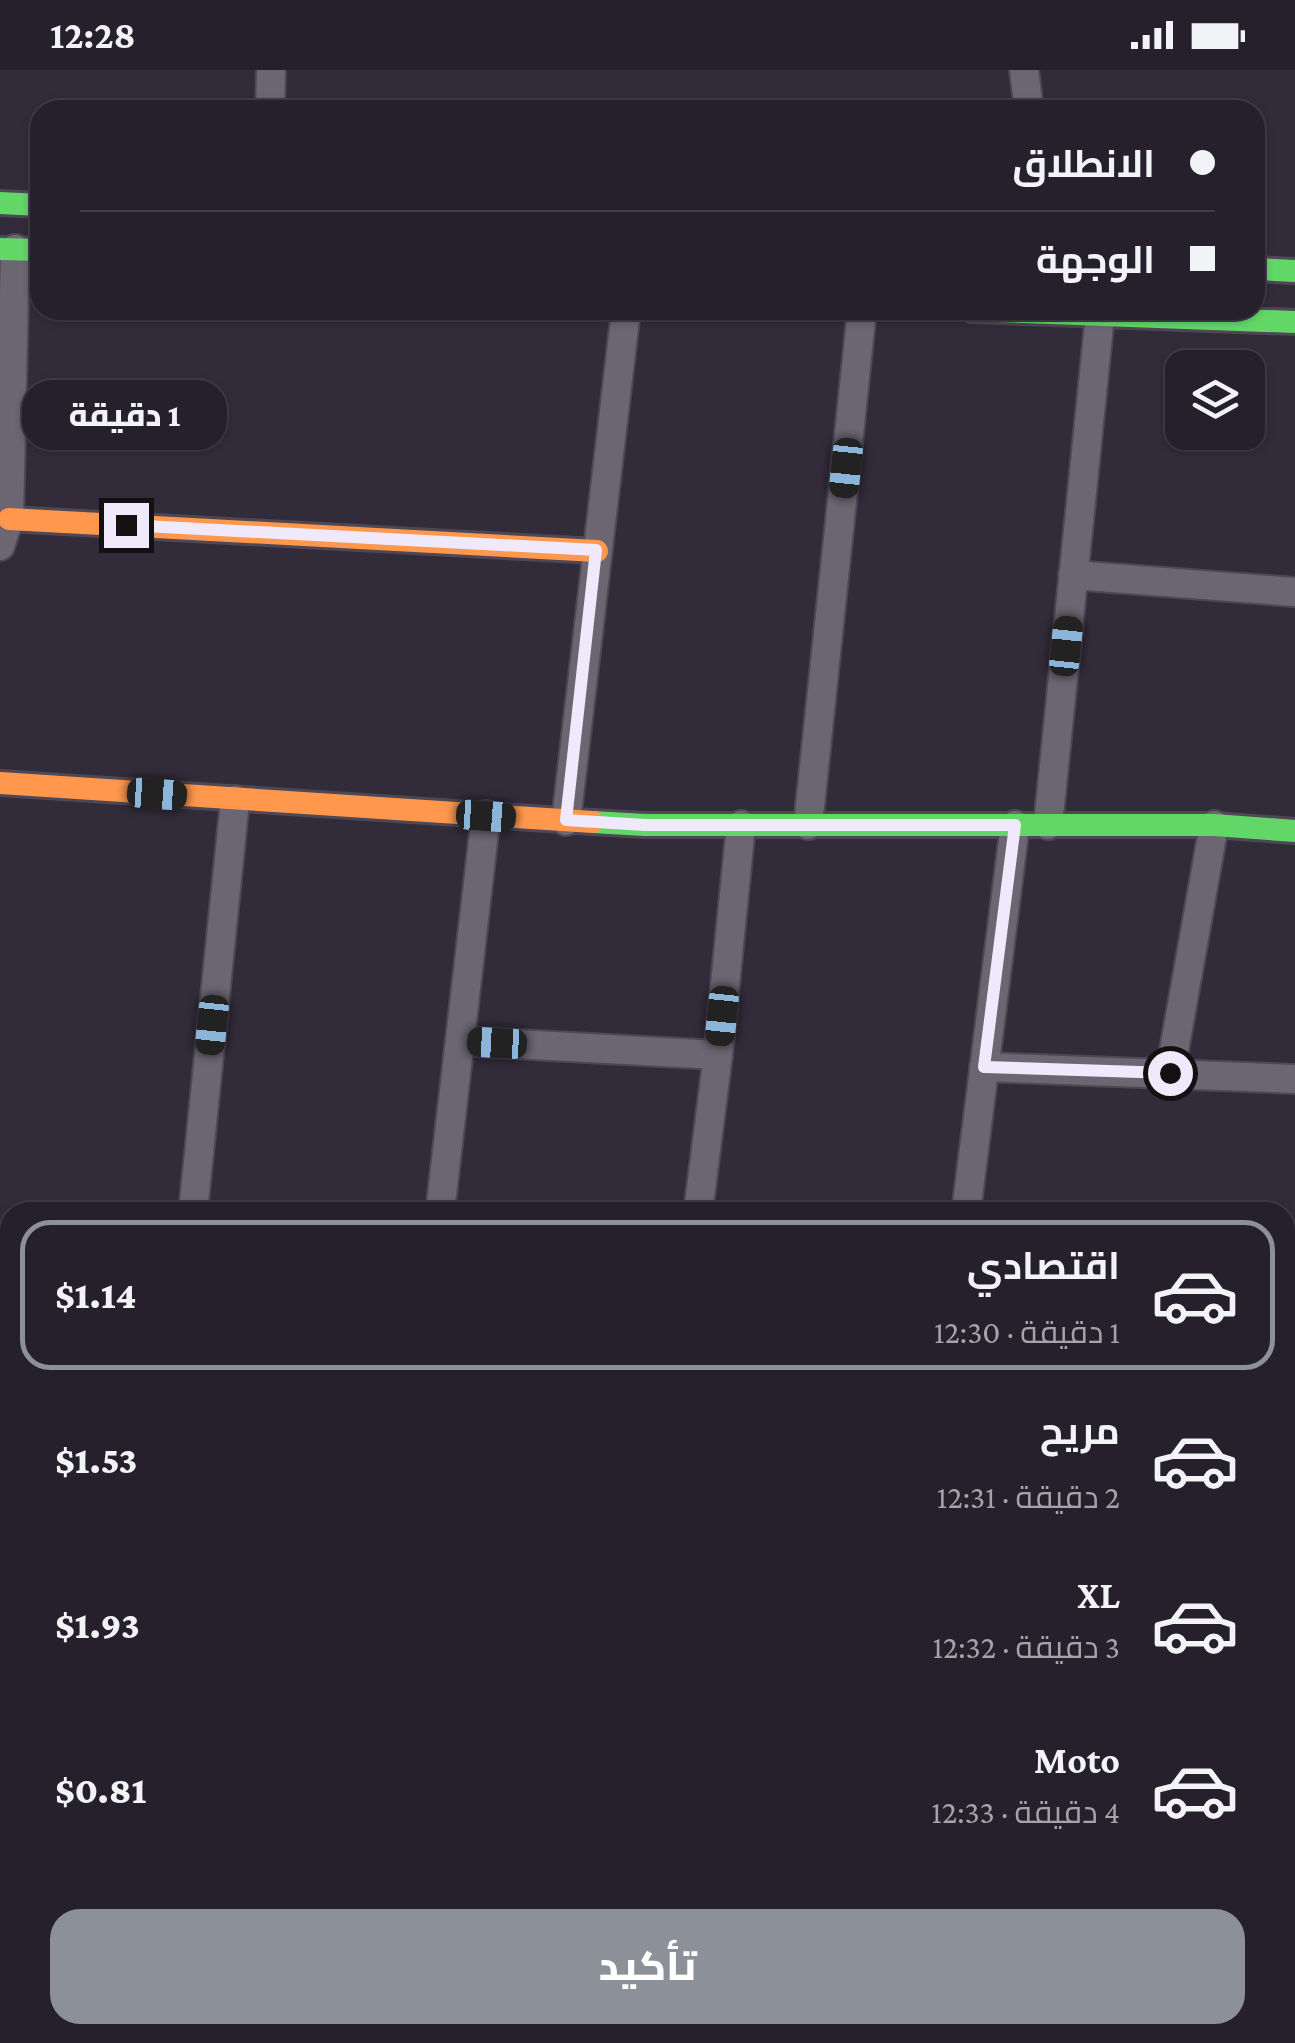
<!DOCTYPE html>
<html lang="ar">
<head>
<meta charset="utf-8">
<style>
	body { margin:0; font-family:"Crimson Pro",Cairo,serif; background:#322d38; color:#f1f3f6; direction:rtl; height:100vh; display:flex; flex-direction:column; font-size:38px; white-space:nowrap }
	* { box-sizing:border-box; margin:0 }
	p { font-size:32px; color:#a4a3a9 }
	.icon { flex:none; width:55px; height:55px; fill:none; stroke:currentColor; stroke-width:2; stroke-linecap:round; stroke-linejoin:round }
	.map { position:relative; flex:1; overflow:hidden; direction:ltr }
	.side { position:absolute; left:0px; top:1132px; width:1295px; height:842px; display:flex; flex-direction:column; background:#26202c; border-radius:30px 30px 0 0; box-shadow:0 2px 8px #0004,0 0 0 2px #423e48; direction:rtl }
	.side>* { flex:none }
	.hud { position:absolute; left:30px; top:30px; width:1235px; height:220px; border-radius:30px; box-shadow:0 2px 8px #0004,0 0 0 2px #423e48; direction:rtl; display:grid; align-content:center; height:220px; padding:0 50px; background:#26202c }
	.tools { position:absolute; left:1165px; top:280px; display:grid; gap:20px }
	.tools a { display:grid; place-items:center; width:100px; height:100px; border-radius:20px; background:#26202c; box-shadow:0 2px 8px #0004,0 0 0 2px #423e48; font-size:50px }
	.end { position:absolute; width:45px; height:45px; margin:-22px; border:12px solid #f0e9fb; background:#111; box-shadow:0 0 0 5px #111 }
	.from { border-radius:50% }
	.bubble { position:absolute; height:70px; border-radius:30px; background:#26202c; box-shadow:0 2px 8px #0004,0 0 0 2px #423e48; font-size:32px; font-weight:800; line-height:70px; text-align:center; direction:rtl }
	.car { position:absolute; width:30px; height:60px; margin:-30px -15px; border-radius:12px; box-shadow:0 0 8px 2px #0007; background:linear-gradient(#222 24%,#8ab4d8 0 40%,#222 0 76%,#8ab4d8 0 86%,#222 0) }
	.hud b { display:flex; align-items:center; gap:35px; height:95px; font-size:38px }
	.hud b+b { border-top:2px solid #423e48 }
	.hud i { width:25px; height:25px; background:#f1f3f6 }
	ul { padding:18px 0 0; list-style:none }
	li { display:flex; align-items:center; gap:30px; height:150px; margin:0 20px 15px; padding:0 30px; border:5px solid transparent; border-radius:30px }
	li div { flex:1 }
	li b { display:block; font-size:38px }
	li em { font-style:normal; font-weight:800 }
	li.on { border-color:#8c9099 }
	li>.icon { width:90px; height:90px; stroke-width:1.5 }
	.action { display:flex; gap:20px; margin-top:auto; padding:20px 50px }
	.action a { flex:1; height:115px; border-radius:30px; background:#8c9099; color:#fff; font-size:40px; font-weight:800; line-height:115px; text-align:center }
	.status { display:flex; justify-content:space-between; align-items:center; height:70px; padding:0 50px; background:#26202c; direction:ltr }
	.status svg { height:28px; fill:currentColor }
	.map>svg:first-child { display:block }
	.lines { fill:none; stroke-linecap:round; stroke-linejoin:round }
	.street-casing { stroke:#4e4755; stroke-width:32 }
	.fast-casing { stroke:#4e4755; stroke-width:28 }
	.slow-casing { stroke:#4e4755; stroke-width:28 }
	.street { stroke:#6b6672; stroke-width:28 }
	.fast { stroke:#63d668; stroke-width:22 }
	.slow { stroke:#ff974d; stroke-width:22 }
	.route { stroke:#f0e9fb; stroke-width:12 }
</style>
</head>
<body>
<div class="status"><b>12:28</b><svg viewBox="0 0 49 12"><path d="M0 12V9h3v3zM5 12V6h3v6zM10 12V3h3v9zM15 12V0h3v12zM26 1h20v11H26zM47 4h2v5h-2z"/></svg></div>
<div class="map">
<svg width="1295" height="1973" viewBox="0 0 1295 1973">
	<rect width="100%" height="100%" fill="#322b3a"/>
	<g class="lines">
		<defs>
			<g id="street">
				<path d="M1024 0 1029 40"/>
				<path d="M270 40 271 0"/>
				<path d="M0 476 9 449 15 179"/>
				<path d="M1073 505 1295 522"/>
				<path d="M566 751 626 240"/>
				<path d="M808 755 862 240"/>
				<path d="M1048 755 1100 245"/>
				<path d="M460 971 718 985"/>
				<path d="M984 997 1295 1009"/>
				<path d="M1170 1003 1214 755"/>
				<path d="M193 1142 235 730"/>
				<path d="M440 1142 486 745"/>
				<path d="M698 1142 718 985 741 755"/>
				<path d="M966 1142 1015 755"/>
				<path d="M1285 1241H1295"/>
				<path d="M0 1414 10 1415"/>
				<path d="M1285 1480H1295"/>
				<path d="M0 1725 10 1726"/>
				<path d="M1285 1817 1295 1818"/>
				<path d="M820 1973 821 1965"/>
				<path d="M1132 1973V1965"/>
			</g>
			<g id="fast">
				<path d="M0 133 40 135"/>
				<path d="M0 179 40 180"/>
				<path d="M1255 199 1295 201"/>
				<path d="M971 240 1295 252"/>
				<path d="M593 752 645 755H1214L1295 761"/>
			</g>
			<g id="slow">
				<path d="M9 449 597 481"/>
				<path d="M0 713 593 752"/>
			</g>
		</defs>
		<use href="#street" class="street-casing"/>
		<use href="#fast" class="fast-casing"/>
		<use href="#slow" class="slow-casing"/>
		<use href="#street" class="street"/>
		<use href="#fast" class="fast"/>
		<use href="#slow" class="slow"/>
	</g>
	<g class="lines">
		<path class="route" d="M126 455 596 480 566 750 645 755H1015L984 997 1170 1003"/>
	</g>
</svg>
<div class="tools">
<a><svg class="icon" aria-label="layers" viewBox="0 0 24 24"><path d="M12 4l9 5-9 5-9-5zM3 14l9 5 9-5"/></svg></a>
</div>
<i class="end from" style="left:1170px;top:1003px"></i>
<i class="end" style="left:126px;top:455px"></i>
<div class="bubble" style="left:22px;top:310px;width:205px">1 دقيقة</div>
<i class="car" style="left:846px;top:398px;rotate:186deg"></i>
<i class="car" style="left:1066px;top:576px;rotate:6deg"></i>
<i class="car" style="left:157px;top:724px;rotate:94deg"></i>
<i class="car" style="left:486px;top:746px;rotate:94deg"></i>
<i class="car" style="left:722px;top:946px;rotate:186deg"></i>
<i class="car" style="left:212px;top:955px;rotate:186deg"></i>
<i class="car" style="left:497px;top:973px;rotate:273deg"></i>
<div class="hud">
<b><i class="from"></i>الانطلاق</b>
<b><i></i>الوجهة</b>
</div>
<section class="side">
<ul>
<li class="on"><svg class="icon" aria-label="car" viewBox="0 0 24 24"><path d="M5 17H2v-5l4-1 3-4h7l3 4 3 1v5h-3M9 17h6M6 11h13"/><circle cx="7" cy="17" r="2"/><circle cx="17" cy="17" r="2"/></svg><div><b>اقتصادي</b><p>1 دقيقة · 12:30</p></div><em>$1.14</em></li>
<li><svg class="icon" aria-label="car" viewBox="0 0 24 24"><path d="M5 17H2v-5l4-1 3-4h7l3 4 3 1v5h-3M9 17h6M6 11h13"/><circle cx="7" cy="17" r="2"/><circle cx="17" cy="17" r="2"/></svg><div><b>مريح</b><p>2 دقيقة · 12:31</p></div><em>$1.53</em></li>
<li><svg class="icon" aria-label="car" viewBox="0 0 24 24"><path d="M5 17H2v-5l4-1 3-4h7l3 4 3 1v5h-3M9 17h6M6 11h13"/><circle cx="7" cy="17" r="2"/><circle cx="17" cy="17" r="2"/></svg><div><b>XL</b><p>3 دقيقة · 12:32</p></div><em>$1.93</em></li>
<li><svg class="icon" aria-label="car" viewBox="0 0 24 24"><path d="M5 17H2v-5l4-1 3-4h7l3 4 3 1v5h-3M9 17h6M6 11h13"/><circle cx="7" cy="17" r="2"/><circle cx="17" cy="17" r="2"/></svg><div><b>Moto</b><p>4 دقيقة · 12:33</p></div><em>$0.81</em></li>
</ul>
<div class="action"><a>تأكيد</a></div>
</section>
</div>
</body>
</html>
